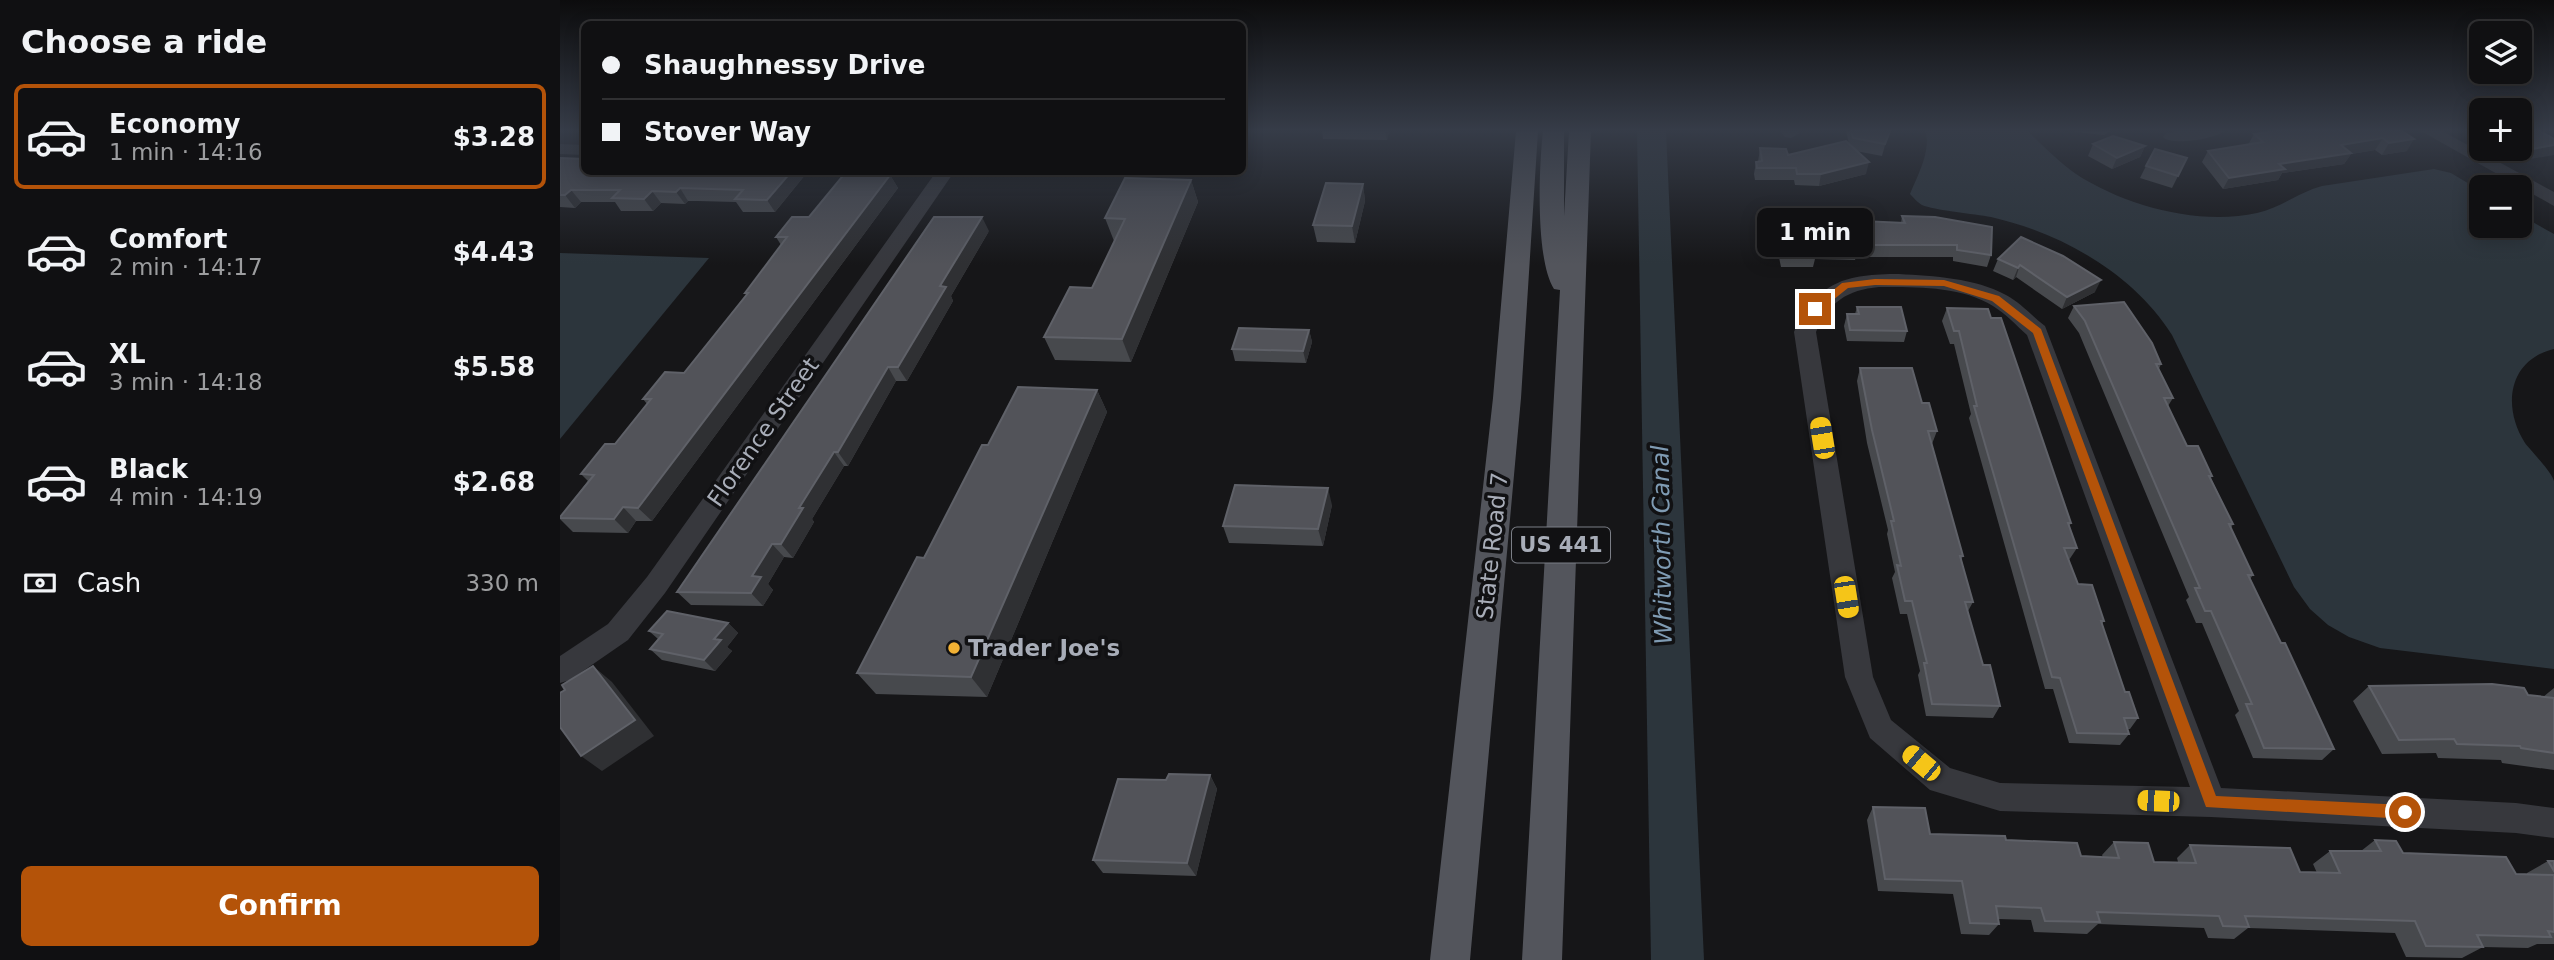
<!DOCTYPE html>
<html lang="en">
<head>
<meta charset="utf-8">
<style>
	body { margin:0; font-family:"DejaVu Sans",sans-serif; background:#19191b; color:#f1f3f6; height:100vh; display:flex; flex-direction:column; font-size:26px; white-space:nowrap }
	* { box-sizing:border-box; margin:0 }
	p { font-size:23px; color:#9c9d9f }
	.icon { flex:none; width:38px; height:38px; fill:none; stroke:currentColor; stroke-width:2; stroke-linecap:round; stroke-linejoin:round }
	.map { position:relative; flex:1; overflow:hidden }
	.drawer { display:flex; flex-direction:column; background:#101012; width:560px }
	.drawer>* { flex:none }
	.top-card { position:absolute; left:21px; top:21px; width:665px; height:154px; border-radius:10px; box-shadow:0 4px 18px #0003,0 0 0 2px #303032; display:grid; align-content:center; height:154px; padding:0 21px; background:#101012 }
	.buttons { position:absolute; left:1909px; top:21px; display:grid; gap:14px }
	.buttons a { display:grid; place-items:center; width:63px; height:63px; border-radius:10px; background:#101012; box-shadow:0 4px 18px #0003,0 0 0 2px #303032; font-size:35px }
	.end { position:absolute; width:32px; height:32px; margin:-16px; border:9px solid #b45309; background:#fff; box-shadow:0 0 0 4px #fff }
	.from { border-radius:50% }
	.bubble { position:absolute; height:49px; border-radius:10px; background:#101012; box-shadow:0 4px 18px #0003,0 0 0 2px #303032; font-size:23px; font-weight:700; line-height:49px; text-align:center }
	.car { position:absolute; width:21px; height:42px; margin:-21px -10px; border-radius:9px; box-shadow:0 0 5px 2px #0007; background:linear-gradient(#f5c518 24%,#345 0 40%,#f5c518 0 76%,#345 0 86%,#f5c518 0) }
	.top-card b { display:flex; align-items:center; gap:24px; height:66px; font-size:26px }
	.top-card b+b { border-top:2px solid #303032 }
	.top-card i { width:18px; height:18px; background:#f1f3f6 }
	ul { padding:0; list-style:none }
	li { display:flex; align-items:center; gap:21px; height:105px; margin:0 14px 10px; padding:0 7px; border:4px solid transparent; border-radius:10px }
	li div { flex:1 }
	li b { display:block; font-size:26px }
	li em { font-style:normal; font-weight:700 }
	li.selected { border-color:#b45309 }
	li>.icon { width:63px; height:63px; stroke-width:1.5 }
	h2 { padding:0 21px; font-size:32px; line-height:84px }
	.pay { display:flex; align-items:center; gap:18px; height:77px; padding:0 21px; font-size:26px }
	.pay p { margin-inline-start:auto }
	.primary-button { display:flex; gap:14px; margin-top:auto; padding:14px 21px }
	.primary-button a { flex:1; height:80px; border-radius:10px; background:#b45309; color:#fff; font-size:28px; font-weight:700; line-height:80px; text-align:center }
	main { display:flex; flex:1; min-height:0 }
	.map>svg:first-child { display:block }
	.water { fill:#2c353c }
	.lines { fill:none; stroke-linecap:round; stroke-linejoin:round }
	.minor { fill:#37383d; fill-rule:evenodd }
	.major { fill:#53555c; fill-rule:evenodd }
	.wall { fill:#47494d }
	.shaded-wall { fill:#2f3033 }
	.building { fill:#525359; stroke:#5f6168; stroke-width:2 }
	.route { fill:#b45309 }
	.poi-dot { fill:#f2b134; stroke:#111113; stroke-width:2.5 }
	.labels { text-anchor:middle; stroke-width:7; stroke-linejoin:round; paint-order:stroke }
	.shield { fill:#111113; stroke:#7b7e86; stroke-width:2 }
	.shield-label { font-size:21px; font-weight:bold; fill:#a8adb8 }
	.street-label { font-size:23px; fill:#a8adb8; stroke:#111113 }
	.poi-label { font-size:23px; font-weight:bold; fill:#a8adb8; stroke:#111113; text-anchor:start }
	.water-label { font-size:24px; font-style:italic; fill:#7f9bb3; stroke:#111113 }
</style>
</head>
<body>
<main>
<section class="drawer">
<h2>Choose a ride</h2>
<ul>
<li class="selected"><svg class="icon" aria-label="car" viewBox="0 0 24 24"><path d="M5 17H2v-5l4-1 3-4h7l3 4 3 1v5h-3M9 17h6M6 11h13"/><circle cx="7" cy="17" r="2"/><circle cx="17" cy="17" r="2"/></svg><div><b>Economy</b><p>1 min · 14:16</p></div><em>$3.28</em></li>
<li><svg class="icon" aria-label="car" viewBox="0 0 24 24"><path d="M5 17H2v-5l4-1 3-4h7l3 4 3 1v5h-3M9 17h6M6 11h13"/><circle cx="7" cy="17" r="2"/><circle cx="17" cy="17" r="2"/></svg><div><b>Comfort</b><p>2 min · 14:17</p></div><em>$4.43</em></li>
<li><svg class="icon" aria-label="car" viewBox="0 0 24 24"><path d="M5 17H2v-5l4-1 3-4h7l3 4 3 1v5h-3M9 17h6M6 11h13"/><circle cx="7" cy="17" r="2"/><circle cx="17" cy="17" r="2"/></svg><div><b>XL</b><p>3 min · 14:18</p></div><em>$5.58</em></li>
<li><svg class="icon" aria-label="car" viewBox="0 0 24 24"><path d="M5 17H2v-5l4-1 3-4h7l3 4 3 1v5h-3M9 17h6M6 11h13"/><circle cx="7" cy="17" r="2"/><circle cx="17" cy="17" r="2"/></svg><div><b>Black</b><p>4 min · 14:19</p></div><em>$2.68</em></li>
</ul>
<div class="pay"><svg class="icon" aria-label="cash" viewBox="0 0 24 24"><path d="M3 7h18v10H3z"/><circle cx="12" cy="12" r="2"/></svg>Cash<p>330 m</p></div>
<div class="primary-button"><a>Confirm</a></div>
</section>
<div class="map">
<svg width="1994" height="960" viewBox="0 0 1994 960">
	<rect width="100%" height="100%" fill="#161618"/>
	<g class="water">
		<path d="M1077 131H1106L1144 960H1091Z"/>
		<path d="M1365 131H1468C1483 146 1499 162 1516 174 1565 206 1639 226 1697 213 1721 208 1739 192 1762 186L1874 169 1891 173 1921 191 1922 226H1960V215L1994 234V349C1948 360 1942 407 1965 443 1972 452 1992 472 1994 481 1994 497 1994 518 1994 535 1994 580 1994 625 1994 669L1820 648 1789 637 1768 625 1750 609 1734 587 1612 335C1573 273 1501 233 1431 217 1415 214 1373 210 1362 205 1358 203 1353 197 1350 194 1357 177 1372 149 1365 131Z"/>
		<path d="M0 253 149 258 0 439Z"/>
	</g>
	<g class="lines">
		<g class="minor">
			<path d="M1220 131H1238L1240 133 1231 138 1225 137Z"/>
			<path d="M1664 131C1656 139 1611 146 1603 137L1606 133 1620 131Z"/>
			<path d="M1861 131H1882L1994 192V206Z"/>
			<path d="M0 144 24 145V155L0 154Z"/>
			<path d="M376 172H394L105 593 68 640 10 680 0 683V656L48 624 87 577Z"/>
			<path d="M1339 274C1374 276 1415 278 1446 295 1461 303 1472 316 1485 326L1661 788 1956 803 1994 808V838L1956 833 1651 817 1440 811 1370 790 1310 738 1285 677 1234 332C1258 281 1286 274 1339 274ZM1319 287C1355 287 1401 286 1433 306 1446 314 1456 325 1467 335L1630 787 1440 783 1390 768 1331 720 1313 677 1256 332C1269 302 1287 290 1319 287Z"/>
		</g>
		<g class="major">
			<path d="M956 131H978L961 398 910 960H870L933 398Z"/>
			<path d="M983 131H1004V216L1009 131H1031L1002 960H962L1000 290 994 289C975 259 979 166 983 131Z"/>
		</g>
	</g>
	<g class="wall">
		<path d="M762 131H829L827 140 763 139Z"/>
		<path d="M1286 131H1329L1322 156 1296 151 1306 174 1259 186 1235 185 1234 180H1195L1194 174 1196 162H1198L1200 148 1228 155 1289 144Z"/>
		<path d="M1514 131H1550L1544 135 1515 132Z"/>
		<path d="M1842 131 1847 151 1822 155 1815 150 1791 154 1784 164 1722 173 1718 180 1663 189 1642 162 1648 151 1688 145 1694 134Z"/>
		<path d="M1912 131H1922V136Z"/>
		<path d="M1960 131 1994 139 1959 161 1941 149H1960Z"/>
		<path d="M1533 144 1585 146 1580 157 1552 169 1528 156Z"/>
		<path d="M0 158 245 175 215 212H183L176 202 138 201H128L125 204 101 203 93 211H61L55 202H21L15 208 0 207Z"/>
		<path d="M1627 158 1612 188 1580 178 1586 166Z"/>
		<path d="M325 172 327 174 330 175 338 188 92 521H76L68 533 13 532 0 519V517L28 481 21 474 55 444 87 404 83 399 124 373 186 295 185 293 221 245 216 237Z"/>
		<path d="M631 180 638 202 571 362 495 360 484 337 532 288 555 241H554L545 218Z"/>
		<path d="M803 184 805 201 795 243 757 242 753 225Z"/>
		<path d="M1342 216 1431 255 1427 267 1393 261V257H1296L1295 260 1255 259 1253 267H1221L1215 238 1217 226 1226 227 1227 223H1258L1259 219 1341 223Z"/>
		<path d="M429 231 391 296 393 301 347 381H336L288 466H284L252 519 254 522 233 558 224 557 208 584 213 590 203 606 131 605 117 592Z"/>
		<path d="M1461 237 1535 292 1502 309 1456 277 1453 280 1433 271 1438 259Z"/>
		<path d="M1514 306 1601 364 1599 369 1613 398 1608 406 1627 446 1652 476 1651 478 1673 524 1671 528 1693 575 1690 579 1721 643 1774 749 1762 760 1693 758 1675 715 1679 711 1642 623H1636L1626 600 1629 597 1519 333 1508 318Z"/>
		<path d="M1297 307 1347 331 1344 342 1287 341 1284 326 1287 314H1295Z"/>
		<path d="M1387 308 1511 523 1509 527 1517 548 1509 560 1518 584 1544 621 1542 624 1565 692 1578 718 1570 729H1567L1569 734 1560 745 1509 743 1493 689H1485L1409 418 1411 414 1394 344H1390L1382 321Z"/>
		<path d="M749 330 752 342 746 363 675 361 672 349Z"/>
		<path d="M1300 368 1362 403 1377 431 1372 444 1403 556 1401 560 1413 602 1408 611 1423 665 1440 706 1433 718 1366 716 1358 675 1360 671 1347 614H1340L1332 578 1335 572 1327 534 1328 530 1307 443 1297 381Z"/>
		<path d="M537 390 547 412 427 697 316 694 297 673 428 445Z"/>
		<path d="M772 505 763 546 669 543 663 526Z"/>
		<path d="M168 623 178 633 167 647 172 651 155 671 102 660 90 649 98 639 89 631Z"/>
		<path d="M1809 686 1983 697 1994 688V770L1942 763 1941 760 1878 758 1876 753 1822 754 1793 701Z"/>
		<path d="M650 775 657 789 636 876 543 873 533 860 606 780Z"/>
		<path d="M1313 807 1370 834 1446 840 1521 856 1543 857 1542 855 1554 842 1594 862H1618L1617 858 1630 845 1740 872 1757 873 1753 864 1770 851H1801L1815 840 1843 853 1956 874H1967V873L1988 861H1994V944H1977L1968 948 1923 947 1902 958 1846 957 1835 933 1688 928 1674 939 1648 938 1644 928 1538 924 1527 934 1474 932 1471 920 1438 919 1439 924 1429 935 1401 934 1393 894 1318 891 1307 820Z"/>
	</g>
	<g class="shaded-wall">
		<path d="M825 131H829L827 140Z"/>
		<path d="M1823 138 1815 150 1791 154 1784 164 1722 173 1718 180 1663 189 1669 178 1781 145Z"/>
		<path d="M1854 139 1847 151 1822 155 1829 143Z"/>
		<path d="M1994 145V155L1959 161 1967 150Z"/>
		<path d="M1585 146 1580 157 1552 169 1557 158Z"/>
		<path d="M1309 162 1306 174 1259 186 1261 174Z"/>
		<path d="M231 172H243L245 175 215 212 207 200Z"/>
		<path d="M320 172H325L328 178 330 175 338 188 92 521 78 508Z"/>
		<path d="M631 180 638 202 571 362 562 339Z"/>
		<path d="M803 184 805 201 795 243 792 226Z"/>
		<path d="M120 188 128 201 125 204 116 192Z"/>
		<path d="M11 190 21 202 15 208 5 195Z"/>
		<path d="M92 191 101 203 93 211 84 199Z"/>
		<path d="M422 217 429 231 391 296 393 301 347 381 338 367 380 286Z"/>
		<path d="M1460 265 1456 277 1453 280 1458 268Z"/>
		<path d="M1541 280 1535 292 1502 309 1507 297Z"/>
		<path d="M749 330 752 342 746 363 743 351Z"/>
		<path d="M328 367 336 381 288 466 278 452Z"/>
		<path d="M537 390 547 412 427 697 411 677Z"/>
		<path d="M274 452 284 466 252 519 254 522 233 558 221 544 239 508Z"/>
		<path d="M768 488 772 505 763 546 758 529Z"/>
		<path d="M63 507 76 521 68 533 54 519Z"/>
		<path d="M212 544 224 557 208 584 213 590 203 606 191 593 192 576Z"/>
		<path d="M168 623 178 633 167 647 172 651 155 671 144 660 154 639Z"/>
		<path d="M33 666 52 682 94 736 42 771 21 756Z"/>
		<path d="M650 775 657 789 636 876 627 863Z"/>
	</g>
	<g class="building">
		<path d="M1291 131H1330L1325 144 1293 138Z"/>
		<path d="M1715 131H1842L1854 139 1829 143 1823 138 1781 145 1791 153 1719 164 1725 169 1669 178 1648 151 1703 142 1694 134Z"/>
		<path d="M1960 131H1980L1994 139V145L1967 150 1960 145Z"/>
		<path d="M1553 136 1585 146 1557 158 1533 144Z"/>
		<path d="M1286 141 1309 162 1261 174H1237L1236 168H1197L1196 162 1202 161 1200 148 1226 149 1228 155Z"/>
		<path d="M1595 149 1627 158 1618 176 1586 166Z"/>
		<path d="M0 158 24 159V172H231L207 200 175 199 183 190 120 188 116 192 92 191 84 199 52 198 60 190H11L5 195H0Z"/>
		<path d="M286 172H320L318 174 330 175 78 508 63 507 54 519 0 518V517L34 475 21 474 45 444H55L91 399H83L105 372 124 373 188 293H185L227 237H216L232 217H249Z"/>
		<path d="M565 178 631 180 562 339 484 337 510 287 532 288 565 219 545 218Z"/>
		<path d="M766 183 803 184 792 226 753 225Z"/>
		<path d="M1342 216 1375 217 1432 227 1431 255 1397 250V245H1298V248L1254 247 1256 255H1223L1217 226 1228 227 1227 223H1260L1259 219 1345 223Z"/>
		<path d="M374 217H422L380 286 386 287 338 367H328L278 452H274L239 508H243L221 544H212L192 576 201 577 191 593 117 592Z"/>
		<path d="M1461 237 1503 256 1541 280 1507 297 1460 265 1458 268 1438 259Z"/>
		<path d="M1564 302 1592 343 1601 364H1596L1613 398H1604L1627 446H1638L1652 476H1649L1673 524H1669L1693 575H1688L1721 643H1725L1774 749 1704 748 1686 704H1692L1651 611H1645L1635 588H1640L1525 321 1514 306Z"/>
		<path d="M1297 307H1341L1347 331 1290 330 1287 314H1299Z"/>
		<path d="M1387 308 1428 309 1431 318H1441L1511 523H1508L1517 548H1504L1518 584 1532 585 1544 621H1541L1565 692H1569L1578 718H1564L1569 734 1517 733 1500 678 1492 677 1414 406H1417L1399 331H1394Z"/>
		<path d="M679 328 749 330 743 351 672 349Z"/>
		<path d="M1300 368H1352L1362 403H1369L1377 431H1368L1403 556H1400L1413 602H1405L1423 665H1430L1440 706 1372 704 1364 663H1367L1352 601H1345L1337 565 1341 566 1331 521H1334L1312 430Z"/>
		<path d="M458 387 537 390 411 677 297 673 357 557 364 558 422 445H428Z"/>
		<path d="M675 485 768 488 758 529 663 526Z"/>
		<path d="M107 611 168 623 154 639 161 640 144 660 90 649 103 634 89 631Z"/>
		<path d="M33 666 75 720 21 756 0 727V693L5 690 2 685Z"/>
		<path d="M1932 684 1964 688 1968 695 1994 698V753L1961 748 1960 746 1897 744 1894 739 1839 740 1809 686Z"/>
		<path d="M609 774 650 775 627 863 533 860 558 779 606 780Z"/>
		<path d="M1313 807 1365 808 1370 834 1445 836 1446 840 1517 843 1521 856 1559 858 1554 842 1588 843 1594 862 1636 863 1630 845 1730 848 1740 872 1780 873 1770 851H1821L1815 840 1836 841 1843 853 1946 857 1956 874 1994 875V932L1988 931 1991 937 1917 935 1923 947 1866 946 1855 921 1685 916 1689 927 1663 926 1659 916 1537 912 1540 922 1485 921 1481 908 1436 906 1439 924 1410 923 1402 881 1325 879Z"/>
		<path d="M1988 861H1994V871Z"/>
	</g>
	<linearGradient id="sky" x2="0" y2="1"><stop stop-color="#0c0c0d"/><stop offset="0.49" stop-color="#363c48"/><stop offset="1" stop-color="#363c48" stop-opacity="0"/></linearGradient>
	<rect width="1994" height="265" fill="url(#sky)"/>
	<path class="route" d="M1315 279 1384 280 1439 296 1481 329 1656 796 1845 805 1850 807 1853 812 1850 817 1845 819 1646 807 1473 333 1432 301 1384 286 1315 285 1288 288 1258 312 1250 309 1282 283Z"/>
	<circle class="poi-dot" cx="394" cy="648" r="7"/>
	<g class="labels">
		<rect class="shield" x="952" y="527.5" width="98" height="35" rx="5"/>
		<g class="shield-label">
			<text x="1001" y="552">US 441</text>
		</g>
		<g class="street-label">
			<text transform="translate(203 432) rotate(-55)" y="8">Florence Street</text>
			<text transform="translate(932 546) rotate(-84)" y="8">State Road 7</text>
		</g>
		<g class="poi-label">
			<text x="408" y="656">Trader Joe's</text>
		</g>
		<g class="water-label">
			<text transform="translate(1102 545) rotate(-91)" y="8">Whitworth Canal</text>
		</g>
	</g>
</svg>
<div class="buttons">
<a><svg class="icon" aria-label="layers" viewBox="0 0 24 24"><path d="M12 4l9 5-9 5-9-5zM3 14l9 5 9-5"/></svg></a>
<a>+</a>
<a>−</a>
</div>
<i class="end from" style="left:1845px;top:812px"></i>
<i class="end" style="left:1255px;top:309px"></i>
<div class="bubble" style="left:1197px;top:208px;width:116px">1 min</div>
<i class="car" style="left:1262px;top:438px;rotate:351deg"></i>
<i class="car" style="left:1286px;top:597px;rotate:171deg"></i>
<i class="car" style="left:1361px;top:763px;rotate:310deg"></i>
<i class="car" style="left:1598px;top:801px;rotate:272deg"></i>
<div class="top-card">
<b><i class="from"></i>Shaughnessy Drive</b>
<b><i></i>Stover Way</b>
</div>
</div>
</main>
</body>
</html>
